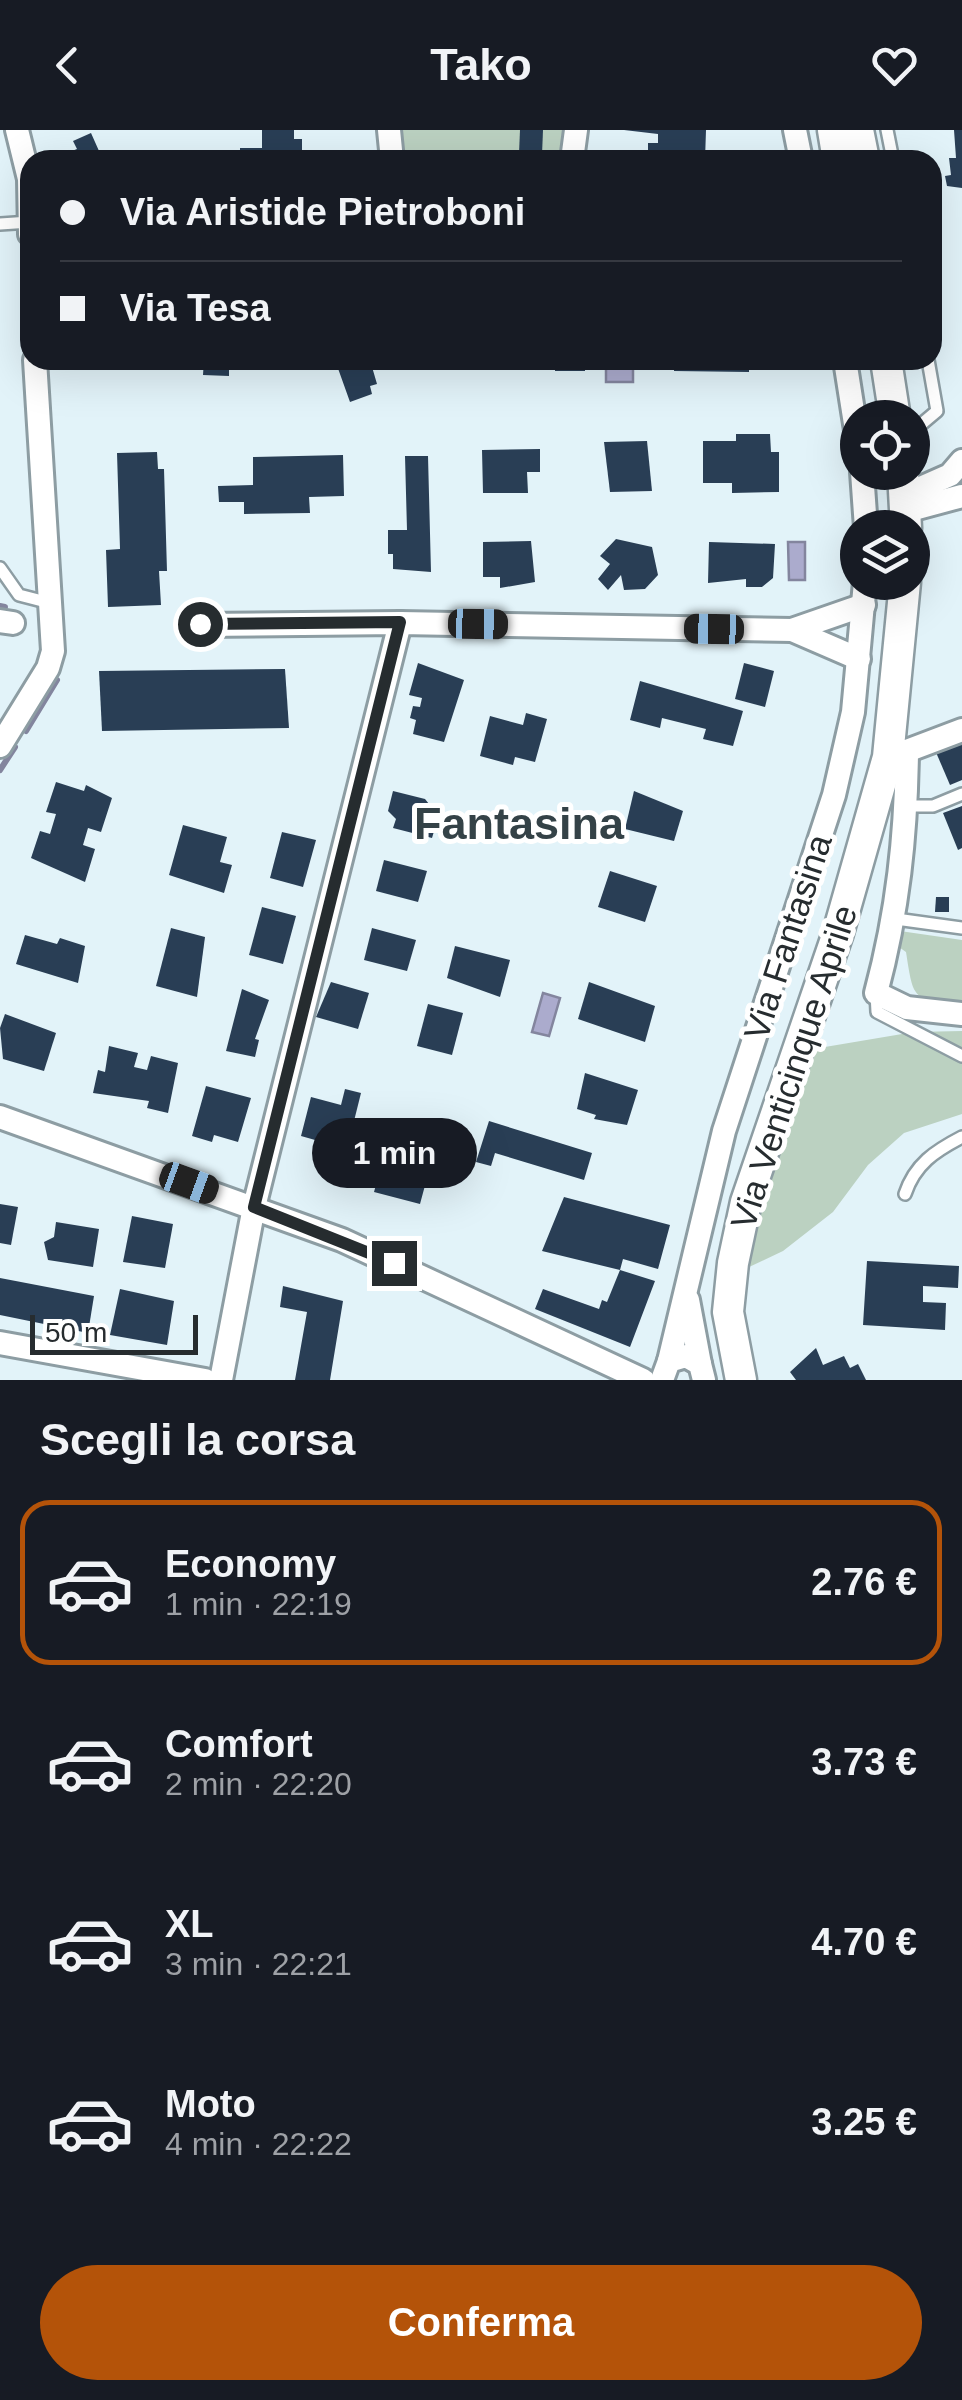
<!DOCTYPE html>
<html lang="it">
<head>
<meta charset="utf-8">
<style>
	body { margin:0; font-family:Helvetica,sans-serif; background:#242831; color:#f1f3f6; height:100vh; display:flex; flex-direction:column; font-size:38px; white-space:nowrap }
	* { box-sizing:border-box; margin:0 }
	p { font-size:32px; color:#9ea1a6 }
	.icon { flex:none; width:55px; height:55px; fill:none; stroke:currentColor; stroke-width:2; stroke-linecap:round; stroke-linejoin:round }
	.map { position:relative; height:1250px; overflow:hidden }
	.side { display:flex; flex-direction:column; background:#171b24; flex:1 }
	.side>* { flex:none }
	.hud { position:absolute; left:20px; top:20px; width:922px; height:220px; border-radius:30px; box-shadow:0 10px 40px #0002; display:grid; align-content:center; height:220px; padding:0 40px; background:#171b24 }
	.buttons { position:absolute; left:840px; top:270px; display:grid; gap:20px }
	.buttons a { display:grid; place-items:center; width:90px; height:90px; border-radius:50%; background:#171b24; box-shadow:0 10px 40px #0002; font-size:50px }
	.scale { position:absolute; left:30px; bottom:25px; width:168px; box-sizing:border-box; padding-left:10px; border:5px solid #262c2f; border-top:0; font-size:28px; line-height:35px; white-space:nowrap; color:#262c2f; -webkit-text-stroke:8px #fff; paint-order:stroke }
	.end { position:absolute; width:45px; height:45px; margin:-22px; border:12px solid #262c2f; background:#fff; box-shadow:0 0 0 5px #fff }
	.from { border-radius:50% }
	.bubble { position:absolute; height:70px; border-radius:35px; background:#171b24; box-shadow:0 10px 40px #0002; font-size:32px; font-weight:700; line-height:70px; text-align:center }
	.car { position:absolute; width:30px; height:60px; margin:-30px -15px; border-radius:12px; box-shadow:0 0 8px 2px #0007; background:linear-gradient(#222 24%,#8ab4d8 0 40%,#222 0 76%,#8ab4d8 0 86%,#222 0) }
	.hud b { display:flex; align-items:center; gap:35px; height:95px; font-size:38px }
	.hud b+b { border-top:2px solid #363941 }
	.hud i { width:25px; height:25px; background:#f1f3f6 }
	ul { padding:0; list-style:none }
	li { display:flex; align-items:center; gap:30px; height:165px; margin:0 20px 15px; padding:0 20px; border:5px solid transparent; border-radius:30px }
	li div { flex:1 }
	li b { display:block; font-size:38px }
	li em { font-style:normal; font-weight:700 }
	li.selected { border-color:#b45309 }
	li>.icon { width:90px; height:90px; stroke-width:1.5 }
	h2 { padding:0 40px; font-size:45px; line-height:120px }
	.button { display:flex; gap:20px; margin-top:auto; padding:20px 40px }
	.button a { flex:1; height:115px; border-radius:60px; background:#b45309; color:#fff; font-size:40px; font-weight:700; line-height:115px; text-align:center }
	header { display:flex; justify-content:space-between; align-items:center; height:130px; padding:0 40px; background:#171b24; font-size:45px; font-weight:700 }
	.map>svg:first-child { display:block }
	.green { fill:#bbd1c1 }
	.water { fill:#ababcd; stroke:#83859e; stroke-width:2.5 }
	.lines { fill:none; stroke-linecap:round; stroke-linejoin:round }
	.stream { stroke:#83859e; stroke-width:6 }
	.building { fill:#293e55 }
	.service-casing { stroke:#8d9da3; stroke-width:16 }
	.minor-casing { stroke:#8d9da3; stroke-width:28 }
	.tertiary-casing { stroke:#8d9da3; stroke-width:35 }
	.service { stroke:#fff; stroke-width:11 }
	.minor { stroke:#fff; stroke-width:22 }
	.tertiary { stroke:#fff; stroke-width:30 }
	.route { stroke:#262c2f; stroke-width:12 }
	.labels { text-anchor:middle; stroke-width:10; stroke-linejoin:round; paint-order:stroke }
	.street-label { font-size:35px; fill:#262c2f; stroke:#fff }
	.district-label { font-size:45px; font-weight:bold; fill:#344247; stroke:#fff }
</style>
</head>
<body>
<header><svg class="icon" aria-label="back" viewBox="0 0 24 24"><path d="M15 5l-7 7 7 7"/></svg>Tako<svg class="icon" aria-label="heart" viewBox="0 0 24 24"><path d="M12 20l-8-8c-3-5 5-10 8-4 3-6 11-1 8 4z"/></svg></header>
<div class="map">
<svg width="962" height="1250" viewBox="0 0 962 1250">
	<rect width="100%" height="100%" fill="#e2f3f9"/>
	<g class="green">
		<path d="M401 0H564L559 30H405Z"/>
		<path d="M900 801 962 810V878C912 866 914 873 906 822L896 815Z"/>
		<path d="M962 901V984L904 1003 868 1035 833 1082 783 1121 747 1138 752 1103 804 938 819 918 914 902Z"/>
	</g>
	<g class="water">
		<rect x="606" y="230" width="27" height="22"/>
		<path d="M788 412H805V450H789Z"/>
		<path d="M543 863 560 868 549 906 532 902Z"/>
	</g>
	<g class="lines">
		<g class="stream">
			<path d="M0 476 5 477"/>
			<path d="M26 601 57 550"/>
			<path d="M0 640 15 617"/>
		</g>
	</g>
	<g class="building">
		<path d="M262 0H294V9H302V30H240V18H262Z"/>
		<path d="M520 0H543L542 25 519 24Z"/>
		<path d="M624 0H706L705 30H648V13H658V4Z"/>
		<path d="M954 0H962V58L947 56 945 46 951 45 949 28H956Z"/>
		<path d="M91 3 103 30H70L67 23 77 19 73 11Z"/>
		<path d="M204 230H229V246L203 245Z"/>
		<path d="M335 230H370L377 254 370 256 372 264 350 272Z"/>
		<rect x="555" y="230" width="30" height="11"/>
		<path d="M674 230H749V242L674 241Z"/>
		<path d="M736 304H770L771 322H779V362L732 363V353H703V311H736Z"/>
		<path d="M647 311 652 361 610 362 604 312Z"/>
		<path d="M540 319V342H527L528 363H483L482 320Z"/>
		<path d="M157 322 158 339H164L167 441H159L161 475 108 477 106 420 120 419 117 323Z"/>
		<path d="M343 325 344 366 309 367 310 383 244 384V372H219L218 356 253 355V327Z"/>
		<path d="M405 326H428L431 442 393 439V424H388V400H407Z"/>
		<path d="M616 409 652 417 658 445 645 459 624 460 621 445 608 460 598 449 610 434 600 426Z"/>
		<path d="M531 411 535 452 500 458V447H483V412Z"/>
		<path d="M709 412 775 414 773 448 762 457H746V449L708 453Z"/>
		<path d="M418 533 464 550 444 612 413 604 416 590 410 588 413 576 420 577 422 568 409 565Z"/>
		<path d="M744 533 774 541 765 577 735 569Z"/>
		<path d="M285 539 289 598 102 601 99 541Z"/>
		<path d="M640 551 743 581 733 616 703 609 706 599 662 588 660 598 630 590Z"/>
		<path d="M526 583 547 589 535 632 515 627 513 635 480 626 490 586 523 595Z"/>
		<path d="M962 609V650L950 655 935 620Z"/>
		<path d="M56 652 84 661 86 655 112 668 101 702 88 698 83 715 95 719 85 752 31 728 40 701 50 704 56 684 46 682Z"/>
		<path d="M393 661 425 669 429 674 426 685 438 688 432 708 393 698 396 689 388 681Z"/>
		<path d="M634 661 683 681 674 711 625 699Z"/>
		<path d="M962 676V718L958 720 943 683Z"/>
		<path d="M183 695 227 707 220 732 232 735 224 763 169 745Z"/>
		<path d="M282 702 316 710 303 757 270 748Z"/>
		<path d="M384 730 427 741 418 772 376 761Z"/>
		<path d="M610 741 657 756 645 792 598 777Z"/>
		<path d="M936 767H949V782H935Z"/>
		<path d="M262 777 296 786 283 834 249 825Z"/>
		<path d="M171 798 205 807 197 867 156 856Z"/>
		<path d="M372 798 416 810 407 841 364 830Z"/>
		<path d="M25 805 57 814 60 808 85 816 78 853 16 834Z"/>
		<path d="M455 816 510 830 500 867 447 848Z"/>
		<path d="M331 852 369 863 358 899 316 887Z"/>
		<path d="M589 852 655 876 645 912 578 889Z"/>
		<path d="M242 859 269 870 255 909 259 910 255 927 226 921Z"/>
		<path d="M428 874 463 883 452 925 417 916Z"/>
		<path d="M5 884 56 903 44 941 3 929 0 898Z"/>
		<path d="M109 916 138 923 134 937 147 940 151 926 178 933 168 983 147 978 149 971 93 963 98 940 105 942Z"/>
		<path d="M585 943 638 960 627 995 594 989 596 985 577 979Z"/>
		<path d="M206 956 251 968 238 1012 214 1005 212 1012 192 1006Z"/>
		<path d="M345 959 361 963 347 1019 301 1006 311 967 341 975Z"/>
		<path d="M489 991 592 1023 584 1050 495 1023 491 1036 476 1032Z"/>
		<path d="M385 1022 406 1028 403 1041 427 1048 420 1074 374 1062Z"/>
		<path d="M564 1067 670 1095 658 1139 623 1129 620 1140 542 1121Z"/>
		<path d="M0 1074 18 1077 11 1115 0 1113Z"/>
		<path d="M132 1086 173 1094 165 1138 123 1132Z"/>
		<path d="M56 1092 99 1099 93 1137 48 1130 44 1112 54 1107Z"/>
		<path d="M867 1131 959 1136 958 1158 923 1156V1172L946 1173 945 1200 863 1195Z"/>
		<path d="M620 1140 655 1151 630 1217 535 1179 543 1159 599 1179 602 1170 607 1172Z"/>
		<path d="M0 1148 94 1166 88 1203 0 1185Z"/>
		<path d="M283 1156 343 1171 330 1250H295L307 1182 280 1177Z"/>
		<path d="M120 1159 174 1171 167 1215 110 1205Z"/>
		<path d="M816 1218 823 1235 844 1226 850 1238 858 1234 866 1250H796L790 1242Z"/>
	</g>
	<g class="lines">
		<defs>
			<g id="service">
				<path d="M887 0 893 30"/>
				<path d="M0 94 30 92"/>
				<path d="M912 302 937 281 928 230"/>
				<path d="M0 438 19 465 50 473"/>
				<path d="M907 676H933L962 664"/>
				<path d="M896 789 962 798"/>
				<path d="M876 863 877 882 962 926"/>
				<path d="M905 1064C915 1034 935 1021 962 1007"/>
			</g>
			<g id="minor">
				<path d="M17 0 29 49 30 104"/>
				<path d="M389 0 392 30"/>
				<path d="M795 0 801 30"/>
				<path d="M572 30 576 0"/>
				<path d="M845 230 858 313"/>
				<path d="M862 342 866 398"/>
				<path d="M907 364 950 345 962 331"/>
				<path d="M906 381 962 366"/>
				<path d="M0 491 13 493"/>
				<path d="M199 495 400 493 792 500 864 475"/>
				<path d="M792 500 859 529"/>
				<path d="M0 616 48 538 53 521 35 230"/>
				<path d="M907 621C906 705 898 781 876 863L907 878 962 884"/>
				<path d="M896 625 962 600"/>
				<path d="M0 987 342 1110 643 1250"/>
				<path d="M688 1170 700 1234"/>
				<path d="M0 1213 205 1250"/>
				<path d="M669 1231 724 1001 834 665 853 582 865 452"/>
				<path d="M221 1250 254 1077 400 493"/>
				<path d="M662 1250 669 1231 686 1226 700 1234 704 1250"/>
			</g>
			<g id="tertiary">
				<path d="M833 0 838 30"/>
				<path d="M858 0 864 30"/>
				<path d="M886 230 895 288"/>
				<path d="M903 342 906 398"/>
				<path d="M741 1250 728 1182 733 1133 746 1072 838 803 888 627 905 452"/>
			</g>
		</defs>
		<use href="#service" class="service-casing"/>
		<use href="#minor" class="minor-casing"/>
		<use href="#tertiary" class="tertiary-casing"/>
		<use href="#service" class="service"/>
		<use href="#minor" class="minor"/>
		<use href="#tertiary" class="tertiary"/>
	</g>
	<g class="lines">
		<path class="route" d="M200 494 400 492 254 1077 394 1133"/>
	</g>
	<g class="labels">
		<g class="street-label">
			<text transform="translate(788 807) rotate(-72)" y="12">Via Fantasina</text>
			<text transform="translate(794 937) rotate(-72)" y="12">Via Venticinque Aprile</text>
		</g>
		<g class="district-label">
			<text x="519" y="709">Fantasina</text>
		</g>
	</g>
</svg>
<div class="buttons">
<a><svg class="icon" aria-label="locate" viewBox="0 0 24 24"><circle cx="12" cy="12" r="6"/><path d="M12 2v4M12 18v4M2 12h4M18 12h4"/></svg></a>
<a><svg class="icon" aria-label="layers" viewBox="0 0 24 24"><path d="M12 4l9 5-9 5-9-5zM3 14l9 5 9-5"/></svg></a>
</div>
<div class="scale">50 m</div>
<i class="end from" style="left:200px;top:494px"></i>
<i class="end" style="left:394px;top:1133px"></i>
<div class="bubble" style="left:312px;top:988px;width:165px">1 min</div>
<i class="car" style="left:478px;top:494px;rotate:91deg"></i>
<i class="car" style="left:714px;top:499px;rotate:271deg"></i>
<i class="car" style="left:189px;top:1053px;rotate:110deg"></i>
<div class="hud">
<b><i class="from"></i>Via Aristide Pietroboni</b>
<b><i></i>Via Tesa</b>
</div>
</div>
<section class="side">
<h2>Scegli la corsa</h2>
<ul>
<li class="selected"><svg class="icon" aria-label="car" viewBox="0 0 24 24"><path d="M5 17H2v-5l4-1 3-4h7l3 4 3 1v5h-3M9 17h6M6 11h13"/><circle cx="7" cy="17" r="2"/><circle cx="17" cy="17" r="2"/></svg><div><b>Economy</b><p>1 min · 22:19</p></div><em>2.76 €</em></li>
<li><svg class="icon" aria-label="car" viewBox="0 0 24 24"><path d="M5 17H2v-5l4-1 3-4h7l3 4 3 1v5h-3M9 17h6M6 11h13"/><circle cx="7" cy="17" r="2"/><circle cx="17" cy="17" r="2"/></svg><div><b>Comfort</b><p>2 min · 22:20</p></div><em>3.73 €</em></li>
<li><svg class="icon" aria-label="car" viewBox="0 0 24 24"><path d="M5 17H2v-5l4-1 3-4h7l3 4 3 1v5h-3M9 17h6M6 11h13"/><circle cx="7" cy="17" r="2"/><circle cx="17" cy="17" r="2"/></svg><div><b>XL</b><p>3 min · 22:21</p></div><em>4.70 €</em></li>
<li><svg class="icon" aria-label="car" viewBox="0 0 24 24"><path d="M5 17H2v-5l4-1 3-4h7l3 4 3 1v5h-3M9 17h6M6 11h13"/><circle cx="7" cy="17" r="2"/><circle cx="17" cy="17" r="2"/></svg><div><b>Moto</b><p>4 min · 22:22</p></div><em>3.25 €</em></li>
</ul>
<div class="button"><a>Conferma</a></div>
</section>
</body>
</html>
